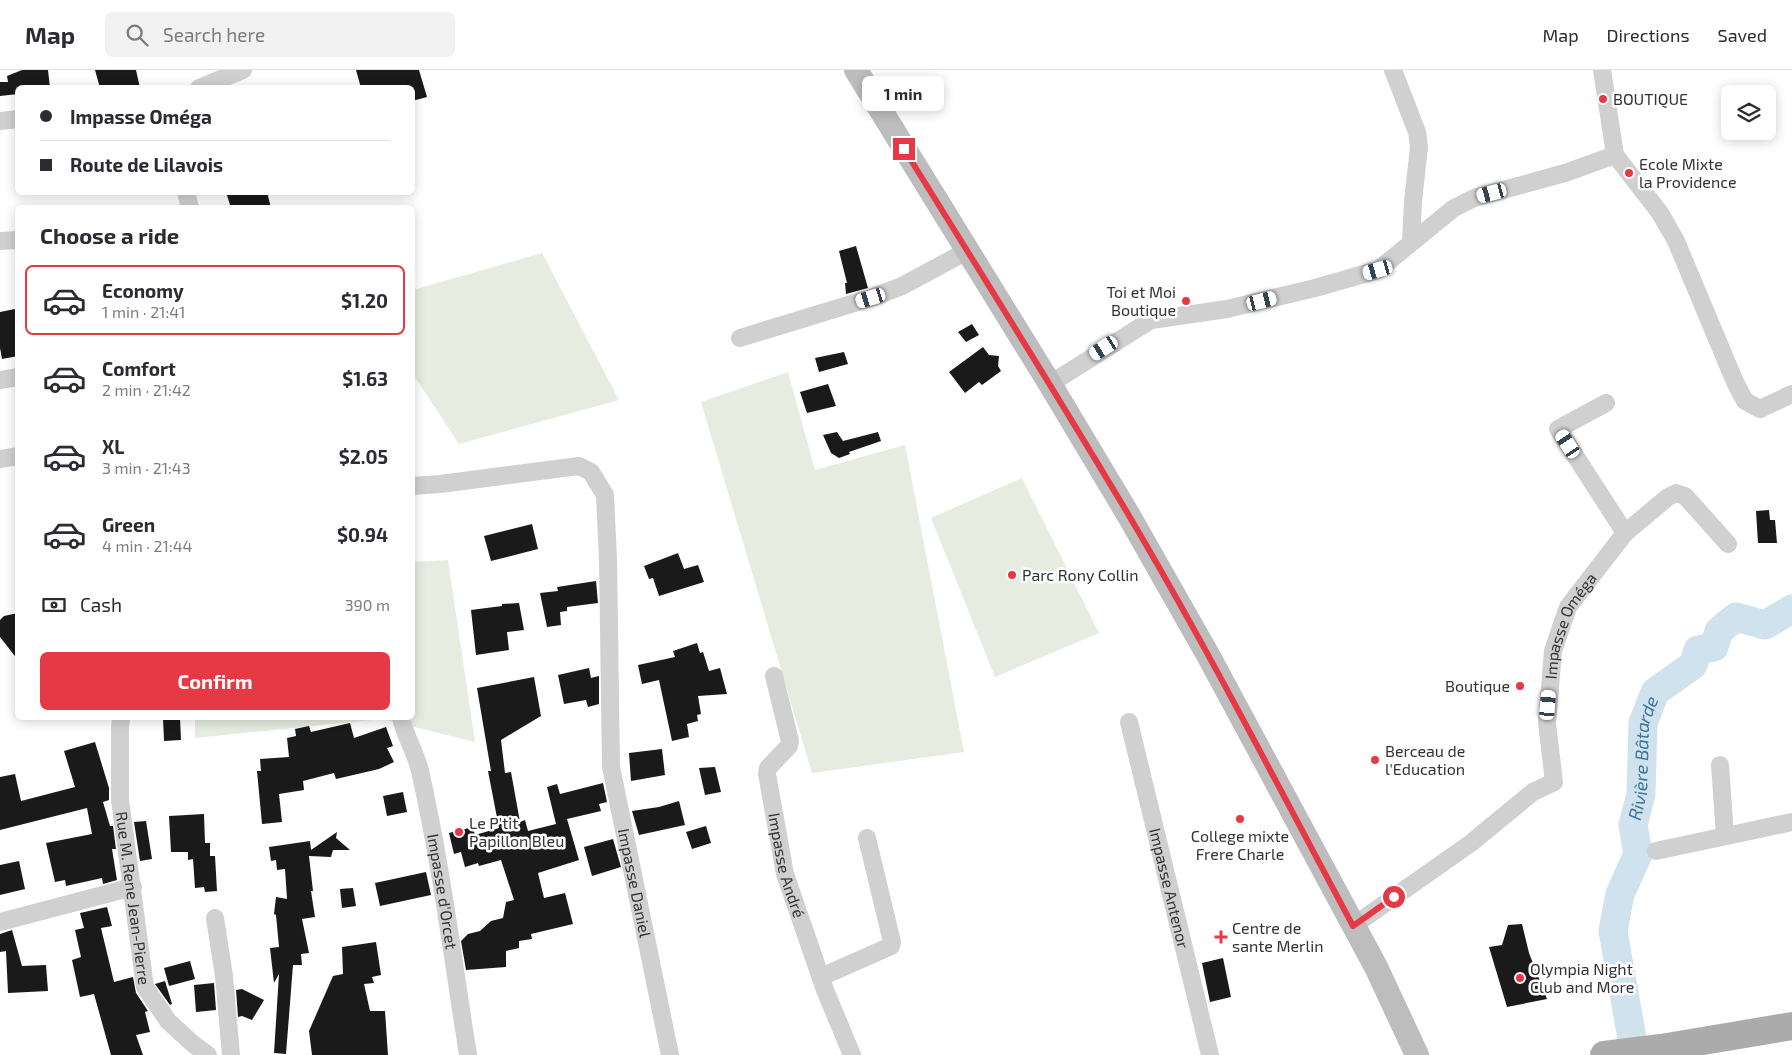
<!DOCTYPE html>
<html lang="en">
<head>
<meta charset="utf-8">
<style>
	body { margin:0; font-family:"Exo 2",sans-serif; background:#f2f2f3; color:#2b2b33; height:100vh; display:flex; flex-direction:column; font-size:19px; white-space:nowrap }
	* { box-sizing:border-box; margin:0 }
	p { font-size:16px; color:#7c7c81 }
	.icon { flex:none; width:28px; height:28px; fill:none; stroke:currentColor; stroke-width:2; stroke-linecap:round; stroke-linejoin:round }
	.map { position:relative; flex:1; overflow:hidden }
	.side { position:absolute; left:15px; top:135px; width:400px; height:515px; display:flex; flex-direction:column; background:#fff; border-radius:8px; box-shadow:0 2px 12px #0003 }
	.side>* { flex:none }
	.top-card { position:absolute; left:15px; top:15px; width:400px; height:110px; border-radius:8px; box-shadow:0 2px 12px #0003; display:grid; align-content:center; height:110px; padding:0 25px; background:#fff }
	.tools { position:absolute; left:1721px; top:15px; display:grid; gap:10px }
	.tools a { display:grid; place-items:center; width:55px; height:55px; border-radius:8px; background:#fff; box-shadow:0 2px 12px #0003; font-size:25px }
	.end { position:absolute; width:22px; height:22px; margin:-11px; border:6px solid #e63946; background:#fff; box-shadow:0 0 0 2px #fff }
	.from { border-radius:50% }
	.bubble { position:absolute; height:35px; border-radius:8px; background:#fff; box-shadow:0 2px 12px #0003; font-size:16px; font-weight:700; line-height:35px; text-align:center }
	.car { position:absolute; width:15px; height:30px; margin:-15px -8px; border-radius:6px; box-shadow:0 0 4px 1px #0007; background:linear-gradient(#fff 24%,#345 0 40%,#fff 0 76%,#345 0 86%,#fff 0) }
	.top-card b { display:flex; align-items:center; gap:18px; height:48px; font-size:19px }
	.top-card b+b { border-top:1px solid #e1e1e2 }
	.top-card i { width:12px; height:12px; background:#2b2b33 }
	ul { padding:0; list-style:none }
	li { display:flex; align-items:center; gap:15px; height:70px; margin:0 10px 8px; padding:0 15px; border:2px solid transparent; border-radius:8px }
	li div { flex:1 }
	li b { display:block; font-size:19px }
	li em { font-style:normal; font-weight:700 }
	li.active { border-color:#e63946 }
	li>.icon { width:45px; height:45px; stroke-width:1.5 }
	h2 { padding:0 25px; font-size:22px; line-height:60px }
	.pay { display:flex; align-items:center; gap:12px; height:55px; padding:0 25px; font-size:19px }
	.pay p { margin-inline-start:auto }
	.cta { display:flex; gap:10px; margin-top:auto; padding:10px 25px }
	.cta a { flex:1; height:58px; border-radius:8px; background:#e63946; color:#fff; font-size:20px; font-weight:700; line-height:58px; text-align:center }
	header { display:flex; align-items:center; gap:30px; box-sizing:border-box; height:70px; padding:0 25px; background:#fff; border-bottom:1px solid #e1e1e2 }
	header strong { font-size:24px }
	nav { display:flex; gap:28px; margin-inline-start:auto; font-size:18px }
	.search { width:350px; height:45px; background:#f2f2f3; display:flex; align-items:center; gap:12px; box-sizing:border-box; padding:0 18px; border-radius:8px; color:#7c7c81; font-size:19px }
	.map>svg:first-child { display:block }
	.green { fill:#e6ecdf }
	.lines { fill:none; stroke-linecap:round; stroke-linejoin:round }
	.river { stroke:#cfe2ee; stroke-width:29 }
	.building { fill:#1a1a1a }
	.street { stroke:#d0d0d0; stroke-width:18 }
	.secondary { stroke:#bdbdbd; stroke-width:24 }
	.primary { stroke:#ababab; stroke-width:28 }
	.route { stroke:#e63946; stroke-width:6 }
	.poi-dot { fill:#e63946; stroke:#fff; stroke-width:2 }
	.labels { text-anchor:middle; stroke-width:5; stroke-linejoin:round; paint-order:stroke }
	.poi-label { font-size:16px; fill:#333; stroke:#fff; text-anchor:start }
	.street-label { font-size:16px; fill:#333; stroke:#fff }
	.water-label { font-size:18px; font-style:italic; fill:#3f7597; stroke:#fff }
</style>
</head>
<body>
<header>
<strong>Map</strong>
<div class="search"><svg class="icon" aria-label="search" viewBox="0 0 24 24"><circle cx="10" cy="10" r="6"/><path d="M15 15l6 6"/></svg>Search here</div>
<nav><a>Map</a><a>Directions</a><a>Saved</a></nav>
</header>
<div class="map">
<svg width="1792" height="985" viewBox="0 0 1792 985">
	<rect width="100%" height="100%" fill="#fff"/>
	<g class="green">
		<path d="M542 183 619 330 459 374 413 304V220Z"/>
		<path d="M788 302 815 400 905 375 964 682 812 703 701 332Z"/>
		<path d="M1022 408 1099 563 995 607 931 448Z"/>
		<path d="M448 490 475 672 382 649 195 668V648H412L413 492Z"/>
	</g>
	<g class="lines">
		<path class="river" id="s1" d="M1635 985 1613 861 1620 824 1638 784 1633 755 1641 724 1643 653 1655 622 1693 595 1698 580 1714 577 1719 561 1736 547 1765 555 1792 539"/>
	</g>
	<g class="building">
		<path d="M22 0H48L50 18H18V24L0 26V12H8L7 6Z"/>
		<path d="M95 0H136L140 18H100Z"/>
		<path d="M356 0H419L427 27 412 31V18H361Z"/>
		<path d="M226 122H267L271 138H231Z"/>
		<path d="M856 176 868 218 846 224 845 213H847L839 181Z"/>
		<path d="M15 239 18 252V286L2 289 0 278V242Z"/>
		<path d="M972 254 979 265 966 272 958 262Z"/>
		<path d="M983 277 989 285 999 286 998 296 1001 301 982 315 979 312 965 323 949 302Z"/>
		<path d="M844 282 848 294 819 302 815 288Z"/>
		<path d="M828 314 836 336 807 343 800 322Z"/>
		<path d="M837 362 843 371 878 362 881 371 849 382 850 384 839 388 831 383 823 365Z"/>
		<path d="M1769 440 1770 450H1775L1777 473H1758L1756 441Z"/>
		<path d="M532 454 538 479 491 491 484 466Z"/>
		<path d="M678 483 684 499 698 495 704 512 659 526 653 508 649 509 644 496Z"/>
		<path d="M596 511 598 533 567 537V541L560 542 561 555 547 557 540 523 558 521 557 517Z"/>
		<path d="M519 533 524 560 507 562 509 580 476 585 471 540 502 536V534Z"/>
		<path d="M18 543V590L0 567V550L4 546Z"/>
		<path d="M697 573 700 583 703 582 709 601 720 598 727 624 698 626 701 644 697 645 698 651 687 654 689 667 672 671 659 610 642 614 638 595 675 587 673 581Z"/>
		<path d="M589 598 591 608 599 606V634L588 637 586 630 564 634 558 605Z"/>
		<path d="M534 607 541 646 501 670 505 703 511 702 520 752 525 750 528 761 556 754 547 717 557 714 560 724 603 713 607 732 599 734 601 741 567 749 579 790 538 803 544 828 565 823 573 854 531 864 532 869 519 871V878L506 881V897L466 900 461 871 468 864 480 861 491 851 503 848 506 832 514 830 501 790 479 796 478 793 465 797 461 782 454 784 449 763 473 757 475 765 499 758 488 701H491L477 618Z"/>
		<path d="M163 648H180L181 670 164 671Z"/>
		<path d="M350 653 354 668 386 657 393 676 387 678 394 692 379 699 336 709 334 703 303 711 304 720 279 724 282 752 262 754 257 701H261L260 689 289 687 287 668 296 666 295 659 309 656 311 662Z"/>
		<path d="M95 672 109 718V730L103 732 110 756H113L116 779H112L117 810 103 814 102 808 66 816 65 810 55 812 46 773 92 764 87 738 0 760V707L15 704 21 731 75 717 64 681Z"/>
		<path d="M662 679 665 705 631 711 629 683Z"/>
		<path d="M715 697 721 722 705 725 699 698Z"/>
		<path d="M403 722 407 742 387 746 383 726Z"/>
		<path d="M679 731 685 755 639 765 632 741 659 737Z"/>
		<path d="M204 744 205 773H210V786H215L217 821 205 822 204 817 195 818 193 789 188 790V782H171L169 746Z"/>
		<path d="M146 751 152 789 140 791 134 752Z"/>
		<path d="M706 756 711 773 692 779 686 762Z"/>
		<path d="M337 762 336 768 350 780H333L331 787 309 786 313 821H311L315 847 302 849 309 883 301 884 302 895H293L286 984 274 983 279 904 274 913 270 878 279 877 276 845 274 844 276 827 287 829 285 799 277 800 276 790 271 791 269 777 310 771 311 780Z"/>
		<path d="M613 769 621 797 592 806 584 777Z"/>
		<path d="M19 791 25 819 0 825V795Z"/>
		<path d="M426 802 431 825 380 836 375 813Z"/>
		<path d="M353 818 356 836 342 838 340 819Z"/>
		<path d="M107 837 112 856 101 858 114 912 133 907 136 923 148 941 145 942 150 962 136 965 143 985H111L94 924 80 927 72 890 81 887 75 860 84 858 80 843Z"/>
		<path d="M1522 854 1529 883 1547 929 1507 937 1489 877 1502 875 1508 855Z"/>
		<path d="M12 860 22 896 46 895 48 921 8 923 6 881 0 882V864Z"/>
		<path d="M376 872 381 905 372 907 374 913 364 914 370 941H385L388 985H312L309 961 333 906 343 904 342 877Z"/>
		<path d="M1223 888 1231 927 1210 932 1202 893Z"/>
		<path d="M190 891 195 909 169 916 164 898Z"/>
		<path d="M165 911 172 934 170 935 155 914Z"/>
		<path d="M214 913 216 940 196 942 194 915Z"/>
		<path d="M242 919 264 930 252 950 242 946 238 947 236 920Z"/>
	</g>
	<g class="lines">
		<g class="street">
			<path d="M1393 0 1417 62 1419 77 1413 131 1411 172"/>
			<path d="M199 18 243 0"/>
			<path d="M0 51 18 49"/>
			<path d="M1615 85 1660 143 1676 171 1735 312 1745 331 1760 339 1792 324"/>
			<path d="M186 122 190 138"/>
			<path d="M0 171 18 170"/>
			<path d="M740 268 871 228 902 216 967 181"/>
			<path d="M0 310 18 307"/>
			<path d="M1050 314 1151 250 1227 239 1315 218 1378 200 1454 138 1474 128 1565 103 1615 85 1602 0"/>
			<path d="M0 389 18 386"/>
			<path id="s2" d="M412 416 440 414 579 396 591 402 605 425 608 489 611 697 670 985"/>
			<path d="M1625 463 1668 427 1676 423 1685 426 1728 474"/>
			<path id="s3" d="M774 606 790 671 789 676 768 698 767 704 785 804 825 920 852 985"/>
			<path id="s4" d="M121 648 120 658V730L145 917 168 951 193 974 208 985"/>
			<path id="s5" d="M401 648C405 666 416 683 420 701 441 794 453 890 468 985"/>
			<path id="s6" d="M1129 652 1210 985"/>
			<path d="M1720 695 1725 766"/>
			<path d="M1656 781 1792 752"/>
			<path d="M215 848 224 906 231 985"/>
			<path d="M0 852 133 817"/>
			<path id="s7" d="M1353 856 1471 773 1533 722 1554 712 1547 653 1553 581 1568 537 1625 463 1558 359 1606 333"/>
			<path d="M821 907 891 876 892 872 867 768"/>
		</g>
		<path class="secondary" d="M856 0 1050 314 1129 446 1208 585 1376 897 1417 985"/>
		<path class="primary" d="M1604 985 1661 978 1792 956"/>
	</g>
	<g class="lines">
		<path class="route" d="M904 79C979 200 1055 321 1128 444 1208 579 1279 718 1353 856L1394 827"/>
	</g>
	<g class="poi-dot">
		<circle cx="1603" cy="29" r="5"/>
		<circle cx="1629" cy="103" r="5"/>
		<circle cx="1186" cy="231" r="5"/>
		<circle cx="1012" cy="505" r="5"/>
		<circle cx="1520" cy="616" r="5"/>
		<circle cx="1375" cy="690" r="5"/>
		<circle cx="1240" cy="749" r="5"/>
		<circle cx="459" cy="762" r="5"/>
		<path d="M1218.5 859.5h5v5h5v5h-5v5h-5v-5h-5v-5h5z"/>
		<circle cx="1520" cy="908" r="5"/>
	</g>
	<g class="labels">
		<g class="poi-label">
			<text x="1613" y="35">BOUTIQUE</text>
			<text x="1639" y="100">Ecole Mixte<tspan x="1639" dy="18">la Providence</tspan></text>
			<text x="1176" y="228" text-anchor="end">Toi et Moi<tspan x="1176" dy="18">Boutique</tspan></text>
			<text x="1022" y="511">Parc Rony Collin</text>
			<text x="1510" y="622" text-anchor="end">Boutique</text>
			<text x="1385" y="687">Berceau de<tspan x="1385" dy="18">l'Education</tspan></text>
			<text x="469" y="759">Le P'tit<tspan x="469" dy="18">Papillon Bleu</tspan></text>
			<text x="1240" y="772" text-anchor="middle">College mixte<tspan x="1240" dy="18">Frere Charle</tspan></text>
			<text x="1232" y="864">Centre de<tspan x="1232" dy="18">sante Merlin</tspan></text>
			<text x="1530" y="905">Olympia Night<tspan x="1530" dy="18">Club and More</tspan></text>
		</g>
		<g class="street-label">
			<text dy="6" stroke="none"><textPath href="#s7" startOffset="409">Impasse Oméga</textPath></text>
			<text dy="6" stroke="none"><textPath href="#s3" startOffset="202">Impasse André</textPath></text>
			<text dy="6" stroke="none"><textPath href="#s2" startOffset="599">Impasse Daniel</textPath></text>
			<text dy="6" stroke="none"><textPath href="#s6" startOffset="171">Impasse Antenor</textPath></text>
			<text dy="6" stroke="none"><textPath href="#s5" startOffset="179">Impasse d'Orcet</textPath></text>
			<text dy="6" stroke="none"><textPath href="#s4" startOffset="181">Rue M. Rene Jean-Pierre</textPath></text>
		</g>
		<g class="water-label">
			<text dy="6" stroke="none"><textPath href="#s1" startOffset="305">Rivière Bâtarde</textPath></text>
		</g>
	</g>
</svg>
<div class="tools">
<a><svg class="icon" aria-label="layers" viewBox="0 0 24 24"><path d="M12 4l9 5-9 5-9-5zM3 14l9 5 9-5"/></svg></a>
</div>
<i class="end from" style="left:1394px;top:827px"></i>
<i class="end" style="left:904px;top:79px"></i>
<div class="bubble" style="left:862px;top:6px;width:82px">1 min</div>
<i class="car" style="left:1492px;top:123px;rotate:255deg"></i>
<i class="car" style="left:1378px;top:200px;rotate:254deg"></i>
<i class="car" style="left:871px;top:228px;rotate:253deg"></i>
<i class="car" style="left:1262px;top:231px;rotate:76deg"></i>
<i class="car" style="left:1104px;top:278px;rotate:237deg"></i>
<i class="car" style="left:1568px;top:374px;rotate:327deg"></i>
<i class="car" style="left:1548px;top:635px;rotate:5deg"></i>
<div class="top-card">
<b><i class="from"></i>Impasse Oméga</b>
<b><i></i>Route de Lilavois</b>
</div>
<section class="side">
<h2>Choose a ride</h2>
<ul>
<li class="active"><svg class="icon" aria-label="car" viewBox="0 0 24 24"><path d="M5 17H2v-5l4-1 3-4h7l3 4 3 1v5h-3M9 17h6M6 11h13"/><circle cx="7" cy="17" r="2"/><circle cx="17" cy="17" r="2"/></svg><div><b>Economy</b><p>1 min · 21:41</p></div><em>$1.20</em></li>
<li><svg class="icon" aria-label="car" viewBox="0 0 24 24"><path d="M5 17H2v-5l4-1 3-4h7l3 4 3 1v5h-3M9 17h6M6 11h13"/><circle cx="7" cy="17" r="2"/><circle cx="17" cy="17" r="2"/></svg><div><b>Comfort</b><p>2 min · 21:42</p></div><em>$1.63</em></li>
<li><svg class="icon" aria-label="car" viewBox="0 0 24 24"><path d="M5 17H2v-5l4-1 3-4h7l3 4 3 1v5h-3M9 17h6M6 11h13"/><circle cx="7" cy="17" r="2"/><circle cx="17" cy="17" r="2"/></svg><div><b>XL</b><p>3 min · 21:43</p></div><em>$2.05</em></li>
<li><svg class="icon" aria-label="car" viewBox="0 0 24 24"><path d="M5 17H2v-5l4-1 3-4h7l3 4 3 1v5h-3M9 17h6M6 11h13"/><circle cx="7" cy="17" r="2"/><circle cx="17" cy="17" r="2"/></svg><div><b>Green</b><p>4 min · 21:44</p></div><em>$0.94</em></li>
</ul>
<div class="pay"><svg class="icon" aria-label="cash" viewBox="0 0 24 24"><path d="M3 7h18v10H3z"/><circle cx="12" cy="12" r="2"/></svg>Cash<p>390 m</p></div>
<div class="cta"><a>Confirm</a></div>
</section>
</div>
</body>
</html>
